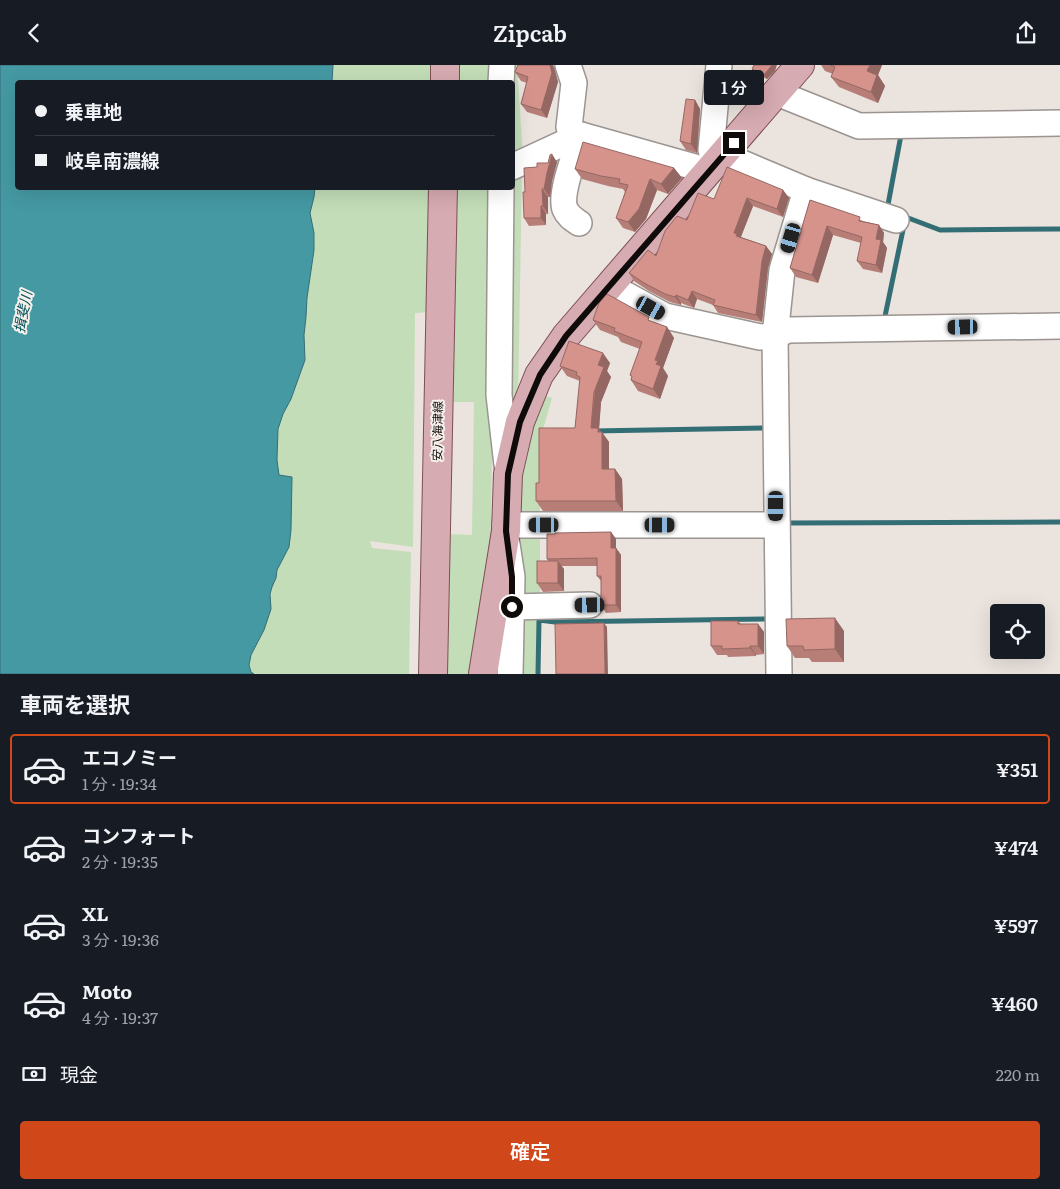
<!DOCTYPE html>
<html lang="ja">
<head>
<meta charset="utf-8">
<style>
	body { margin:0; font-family:Literata,"Noto Sans JP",serif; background:#242831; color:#f1f3f6; height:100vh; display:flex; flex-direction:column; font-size:19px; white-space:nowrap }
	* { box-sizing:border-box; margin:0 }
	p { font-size:16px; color:#9ea1a6 }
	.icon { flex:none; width:28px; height:28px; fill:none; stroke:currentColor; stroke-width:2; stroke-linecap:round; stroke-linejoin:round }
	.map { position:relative; height:609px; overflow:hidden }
	.side { display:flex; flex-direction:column; background:#171b24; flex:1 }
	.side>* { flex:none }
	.hud { position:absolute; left:15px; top:15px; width:500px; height:110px; border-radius:5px; box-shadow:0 5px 20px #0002; display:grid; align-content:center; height:110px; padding:0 20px; background:#171b24 }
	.controls { position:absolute; left:990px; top:539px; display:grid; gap:10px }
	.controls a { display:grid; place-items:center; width:55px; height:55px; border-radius:5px; background:#171b24; box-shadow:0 5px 20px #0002; font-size:25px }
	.end { position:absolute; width:22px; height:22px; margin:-11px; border:6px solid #0e0b0a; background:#fff; box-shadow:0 0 0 2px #fff }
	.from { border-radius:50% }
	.bubble { position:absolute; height:35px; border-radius:5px; background:#171b24; box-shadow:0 5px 20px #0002; font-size:16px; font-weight:600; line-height:35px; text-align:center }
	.car { position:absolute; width:15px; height:30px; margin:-15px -8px; border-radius:6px; box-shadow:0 0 4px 1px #0007; background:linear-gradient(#222 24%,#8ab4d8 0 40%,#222 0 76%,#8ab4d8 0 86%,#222 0) }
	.hud b { display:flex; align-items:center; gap:18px; height:48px; font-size:19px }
	.hud b+b { border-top:1px solid #363941 }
	.hud i { width:12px; height:12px; background:#f1f3f6 }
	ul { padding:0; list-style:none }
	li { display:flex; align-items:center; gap:15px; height:70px; margin:0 10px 8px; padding:0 10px; border:2px solid transparent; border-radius:5px }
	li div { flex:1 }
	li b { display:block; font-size:19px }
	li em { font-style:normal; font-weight:600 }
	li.active { border-color:#d04819 }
	li>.icon { width:45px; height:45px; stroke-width:1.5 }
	h2 { padding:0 20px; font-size:22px; line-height:60px }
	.pay { display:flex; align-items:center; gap:12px; height:55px; padding:0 20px; font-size:19px }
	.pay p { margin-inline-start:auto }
	.cta { display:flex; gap:10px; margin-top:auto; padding:10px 20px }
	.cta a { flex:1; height:58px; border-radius:5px; background:#d04819; color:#fff; font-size:20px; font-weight:600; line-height:58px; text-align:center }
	header { display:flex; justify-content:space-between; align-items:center; height:65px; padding:0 20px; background:#171b24; font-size:22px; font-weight:600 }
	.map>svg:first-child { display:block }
	.green { fill:#c3ddb8 }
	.water { fill:#4599a3; stroke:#346e75 }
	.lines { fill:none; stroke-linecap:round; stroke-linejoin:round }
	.stream { stroke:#346e75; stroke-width:5 }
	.minor-casing { stroke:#9b9490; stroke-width:28 }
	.major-casing { stroke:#7e4f55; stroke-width:30 }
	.minor { stroke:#fff; stroke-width:25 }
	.major { stroke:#d6abb1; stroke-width:28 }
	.wall { fill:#b77e78 }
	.shaded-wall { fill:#956762 }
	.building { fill:#d5938c; stroke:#956762 }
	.route { stroke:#0e0b0a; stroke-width:6 }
	.labels { text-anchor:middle; stroke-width:4; stroke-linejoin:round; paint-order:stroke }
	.street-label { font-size:12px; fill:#0e0b0a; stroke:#f7f0eb }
	.water-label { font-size:14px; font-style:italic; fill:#015058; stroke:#f7f0eb }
</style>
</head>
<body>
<header><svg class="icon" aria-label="back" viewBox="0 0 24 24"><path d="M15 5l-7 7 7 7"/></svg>Zipcab<svg class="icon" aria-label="share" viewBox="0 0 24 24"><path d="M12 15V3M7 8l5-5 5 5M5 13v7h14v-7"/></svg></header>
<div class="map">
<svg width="1060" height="609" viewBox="0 0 1060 609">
	<rect width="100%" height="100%" fill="#eae3de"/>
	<g class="green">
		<path d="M333 0H433L432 17 332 18Z"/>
		<path d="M454 0H495V17L453 18Z"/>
		<path d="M507 0H517L523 93 512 96V18Z"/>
		<path d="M522 107 518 335 509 336 513 111Z"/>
		<path d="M315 123H432L431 247 415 248 413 482 370 476 372 483 411 487 409 609H254L251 607 249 600 251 589 264 565 271 544 270 529 272 522 276 513 277 505 289 482 291 465 292 427 285 410H279L277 395 278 364 283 349 291 334 305 295 304 270 306 252 307 233 314 185V168L310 148 314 132Z"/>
		<path d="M451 123H495L493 331 490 513 474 609H443L446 469 472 470 474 337H447Z"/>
		<path d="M546 331 552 333 540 375V456L517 451 518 410 540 335Z"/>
		<path d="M540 465V535L517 527 518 473 526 466Z"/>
		<path d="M515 552 537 554V609H515Z"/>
	</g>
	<path class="water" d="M0 0H333L332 17 18 18V122L315 123 314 132 310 148 314 168V185L307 233 306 252 304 270 305 295 291 334 283 349 278 364 277 395 279 410 292 412 291 465 289 482 277 505 276 513 272 522 270 529 271 544 264 565 251 590 249 600 251 607 254 609H0Z"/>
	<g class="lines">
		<g class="stream">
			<path d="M887 145 901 70"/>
			<path d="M903 151 940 165 1060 164"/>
			<path d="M882 256H884L904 160"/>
			<path d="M593 366 767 363"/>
			<path d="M786 458 1060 457"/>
			<path d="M538 609 539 555 555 557 769 554"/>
		</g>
		<defs>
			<g id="minor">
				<path d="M568 0 574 18 569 62 573 73"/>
				<path d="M501 18 502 0"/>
				<path d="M777 28 859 61 1060 58"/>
				<path d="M723 90 806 125 782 205 775 271 779 609"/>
				<path d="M716 98 711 85 719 0"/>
				<path d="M512 102 581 70 709 106"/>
				<path d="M501 122 499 330 507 400"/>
				<path d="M806 125 896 155"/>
				<path d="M579 158C573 154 568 151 565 144 559 129 576 87 581 70"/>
				<path d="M610 221 665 251 760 272 775 271 788 265 1060 261"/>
				<path d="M505 460H776"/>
				<path d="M507 479 512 512 510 609"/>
				<path d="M512 542 590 540"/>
			</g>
			<g id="major">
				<path d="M445 18V0"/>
				<path d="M433 609 443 122"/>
				<path d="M483 609 506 466 508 409 520 357 539 310 566 271 800 0"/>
			</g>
		</defs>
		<use href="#minor" class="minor-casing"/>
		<use href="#major" class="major-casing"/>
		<use href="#minor" class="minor"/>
		<use href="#major" class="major"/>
	</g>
	<g class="wall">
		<path d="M821 0H882L878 10 885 21 878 38 839 22 831 12 833 9 825 6Z"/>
		<path d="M554 2 558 17 547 53 527 47 521 39 527 18 521 16 515 7Z"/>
		<path d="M752 4 775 6 767 14 755 9Z"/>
		<path d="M695 35 700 44 697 88 686 85 680 76Z"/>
		<path d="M557 97 552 116 550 132H548V149H546V160L529 161 524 153 525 127 537 102 548 98Z"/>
		<path d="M674 103 682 113 668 129 657 125 646 154 635 167 623 163 616 153 625 127 623 124 608 121 582 114 575 104Z"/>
		<path d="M783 125 789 133 783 152 753 141 741 172 766 181 772 189 768 203 762 257 718 248 713 240 697 234 694 243 681 238V240L670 237 649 226 634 216 629 208 656 191 687 155 714 134Z"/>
		<path d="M810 135 863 156 879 160 884 168 883 177 887 183 882 208 863 204 857 196 861 178 833 170 818 218 796 212 790 203Z"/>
		<path d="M593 255 653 257 667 262 674 273 663 303 668 311 660 334 638 326 631 315 632 312 630 310 640 284 621 277 618 272 600 265Z"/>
		<path d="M610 298 607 306 611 312 601 337 599 364 609 377V404H615L622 414 623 446H543L536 436 539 418 575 363 580 316 567 311 560 301Z"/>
		<path d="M611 467 616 474V483L621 490V547L606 548 601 540V516L597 511V501H561L564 504V526L543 527 537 518 548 496 547 494 555 469Z"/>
		<path d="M738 556 741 559H758L764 567V589L756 590V591L728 592 727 590H717L711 581Z"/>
		<path d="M844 566V597H812L809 593H795L787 581Z"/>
	</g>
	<g class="shaded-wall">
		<path d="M550 0H553L554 2 558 17 547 53 541 45Z"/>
		<path d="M772 0H777L775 6 767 14 764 10Z"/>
		<path d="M870 0H882L878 10 885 21 878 38 871 27 867 6Z"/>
		<path d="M695 35 700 44 697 88 691 79Z"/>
		<path d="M552 89 557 97 552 116 550 132 544 124 547 108Z"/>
		<path d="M674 103 682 113 668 129 661 119Z"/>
		<path d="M650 114 657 125 646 154 635 167 628 157Z"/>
		<path d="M542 124 548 132V149L543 141Z"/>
		<path d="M783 125 789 133 783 152 777 144Z"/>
		<path d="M747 133 753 141 740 174 734 168Z"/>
		<path d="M541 141 546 149V160L541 153Z"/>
		<path d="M879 160 884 168 883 177 887 183 882 208 876 200V174Z"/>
		<path d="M827 161 833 170 818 218 812 210Z"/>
		<path d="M766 181 772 189 768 203 762 257 756 250 762 196Z"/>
		<path d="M692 226 697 234 694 243 688 235Z"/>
		<path d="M676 230 681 238V240L675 232Z"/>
		<path d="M667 262 674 273 663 303 668 311 660 334 653 324 656 299 655 295Z"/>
		<path d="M603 288 610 298 607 306 611 312 601 337 599 364 602 369V367L609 377V414L602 404 591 363 598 300Z"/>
		<path d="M615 404 622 414 623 446 616 436Z"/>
		<path d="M611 467 616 474V483L621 490V547L616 540 611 483Z"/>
		<path d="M558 496 564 504V526L558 518Z"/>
		<path d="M835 553 844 566V597L835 584Z"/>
		<path d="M604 558 607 562 608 609H605Z"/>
		<path d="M758 559 764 567V589L758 581Z"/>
		<path d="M750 581 756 590V591L750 583Z"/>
	</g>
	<g class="building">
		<path d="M518 0H550L552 8 541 45 521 39 528 12 515 7Z"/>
		<path d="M754 0H772L764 10 752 4Z"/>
		<path d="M830 0H870L867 6 877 10 871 27 831 12 835 2Z"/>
		<path d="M686 34 695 35 691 79 680 76Z"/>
		<path d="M583 77 674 103 661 119 650 114 639 144 628 157 616 153 628 120 619 118 620 114 601 111 575 104Z"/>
		<path d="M552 89 547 108 544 124H542L543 141H541V153H524L523 127H525L524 103 537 102V98H548L550 90Z"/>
		<path d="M727 102 783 125 777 144 747 133 734 168 737 169 736 171 766 181 762 196 756 250 713 240 715 235 692 226 688 235 676 230 675 232 665 229 644 218 629 208 648 185 656 191 665 166 677 151 687 155 698 128 714 134Z"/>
		<path d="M810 135 860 152 859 156 879 160 876 174 881 175 876 200 857 196 862 172 827 161 812 210 790 203Z"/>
		<path d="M607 229 649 252 648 255 667 262 655 295 658 296 656 299 661 301 653 324 631 315 632 311 630 310 642 277 614 266 615 263 593 255 599 238Z"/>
		<path d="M569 276 603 288 598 300 604 302 594 327 591 363H598V367H602V404H615L616 436H536V418H539V363H575L580 312 576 310 577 307 560 301Z"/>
		<path d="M611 467V483H616V540H601V511H597V493L547 494V469H555V468Z"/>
		<rect x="537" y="496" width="21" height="22"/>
		<path d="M835 553V584L804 585 803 581H787L786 554Z"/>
		<path d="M711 556H738V559H758V581H750V583L722 584V581H711Z"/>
		<path d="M604 558 605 609H556L555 559Z"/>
	</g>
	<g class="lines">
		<path class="route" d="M512 542V512L506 466 508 409 520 357 540 310 566 271 734 78"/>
	</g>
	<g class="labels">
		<g class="street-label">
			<text transform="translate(438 366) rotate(-89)" y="4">安八海津線</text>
		</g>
		<g class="water-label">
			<text transform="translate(23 247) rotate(-79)" y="5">揖斐川</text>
		</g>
	</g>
</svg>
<div class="controls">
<a><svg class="icon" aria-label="locate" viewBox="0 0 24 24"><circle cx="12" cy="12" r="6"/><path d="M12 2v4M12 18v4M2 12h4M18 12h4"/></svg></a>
</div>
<i class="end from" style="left:512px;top:542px"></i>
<i class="end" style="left:734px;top:78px"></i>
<div class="bubble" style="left:704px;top:5px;width:60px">1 分</div>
<i class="car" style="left:791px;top:173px;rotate:197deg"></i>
<i class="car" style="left:651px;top:243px;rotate:119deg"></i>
<i class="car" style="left:963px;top:262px;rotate:269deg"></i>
<i class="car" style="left:776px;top:441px;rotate:180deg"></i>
<i class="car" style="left:544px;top:460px;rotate:270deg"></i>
<i class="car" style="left:660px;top:460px;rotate:90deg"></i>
<i class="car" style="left:590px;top:540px;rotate:269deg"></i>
<div class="hud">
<b><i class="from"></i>乗車地</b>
<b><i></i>岐阜南濃線</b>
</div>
</div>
<section class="side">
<h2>車両を選択</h2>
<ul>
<li class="active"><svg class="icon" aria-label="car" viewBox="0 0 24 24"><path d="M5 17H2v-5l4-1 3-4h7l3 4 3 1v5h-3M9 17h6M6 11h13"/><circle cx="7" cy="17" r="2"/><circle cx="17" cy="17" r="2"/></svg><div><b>エコノミー</b><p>1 分 · 19:34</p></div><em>¥351</em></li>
<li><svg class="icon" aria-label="car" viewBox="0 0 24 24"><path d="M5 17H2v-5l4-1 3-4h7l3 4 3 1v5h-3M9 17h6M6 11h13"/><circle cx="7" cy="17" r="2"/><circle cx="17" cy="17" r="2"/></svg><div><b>コンフォート</b><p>2 分 · 19:35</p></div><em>¥474</em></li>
<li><svg class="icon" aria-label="car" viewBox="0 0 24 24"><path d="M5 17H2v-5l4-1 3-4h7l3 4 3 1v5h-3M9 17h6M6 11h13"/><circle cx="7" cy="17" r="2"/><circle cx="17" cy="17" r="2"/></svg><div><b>XL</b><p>3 分 · 19:36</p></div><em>¥597</em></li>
<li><svg class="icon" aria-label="car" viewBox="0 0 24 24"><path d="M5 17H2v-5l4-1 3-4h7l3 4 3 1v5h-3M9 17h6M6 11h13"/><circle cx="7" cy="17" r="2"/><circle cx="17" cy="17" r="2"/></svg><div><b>Moto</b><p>4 分 · 19:37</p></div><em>¥460</em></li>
</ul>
<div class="pay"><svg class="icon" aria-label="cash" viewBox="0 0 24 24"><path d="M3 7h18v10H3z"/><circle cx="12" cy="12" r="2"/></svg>現金<p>220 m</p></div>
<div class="cta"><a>確定</a></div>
</section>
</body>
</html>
